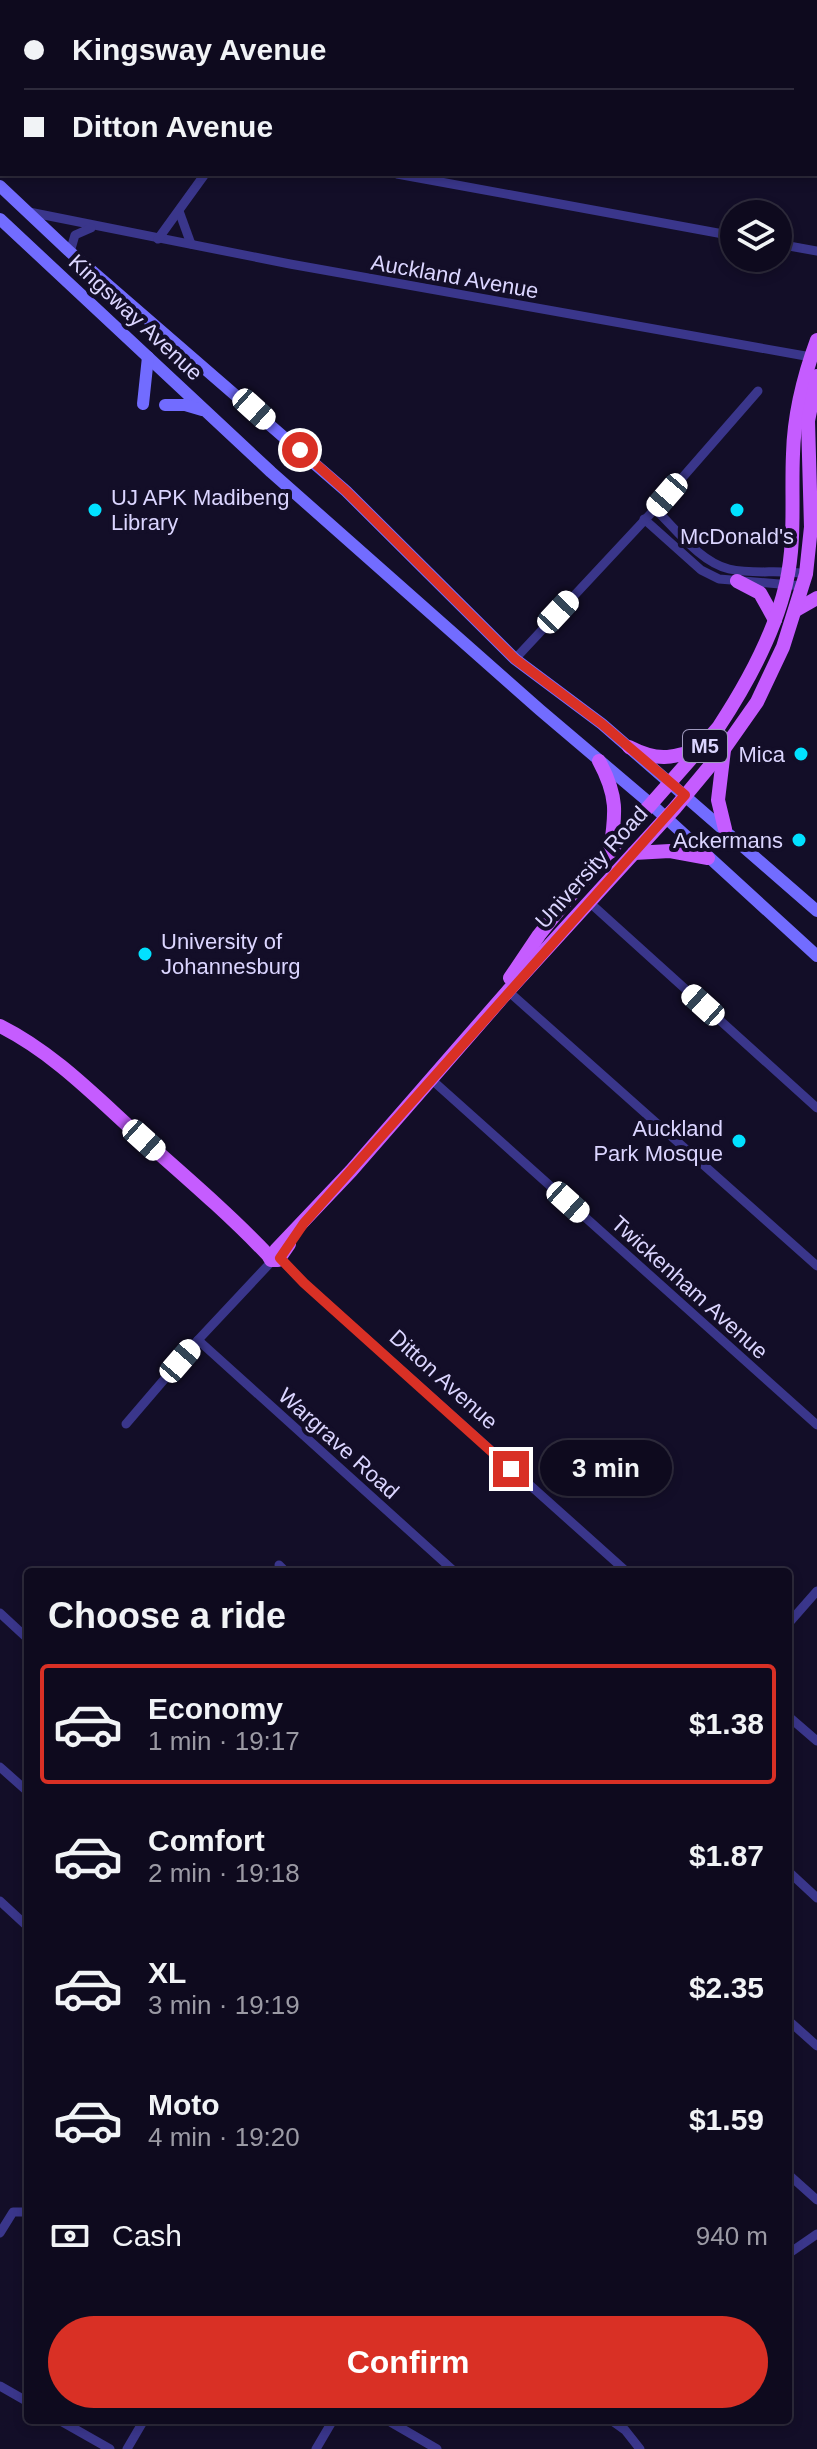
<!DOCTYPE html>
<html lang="en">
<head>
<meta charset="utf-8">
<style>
	body { margin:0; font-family:Helvetica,sans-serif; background:#171327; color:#f1f3f6; height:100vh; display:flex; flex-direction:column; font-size:30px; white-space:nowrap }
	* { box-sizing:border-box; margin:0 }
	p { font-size:26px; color:#9b9aa4 }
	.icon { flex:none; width:44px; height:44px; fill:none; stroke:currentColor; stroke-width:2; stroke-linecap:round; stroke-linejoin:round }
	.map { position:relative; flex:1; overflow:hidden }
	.panel { position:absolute; left:24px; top:1568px; width:768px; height:856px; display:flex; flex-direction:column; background:#0e0a1e; border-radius:8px; box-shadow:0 4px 12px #0003,0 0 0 2px #2e2b3c }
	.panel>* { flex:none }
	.hud { position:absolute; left:0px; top:0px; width:818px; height:176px; box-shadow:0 4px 12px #0003,0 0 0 2px #2e2b3c; display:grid; align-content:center; height:176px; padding:0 24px; background:#0e0a1e }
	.fabs { position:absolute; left:720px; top:200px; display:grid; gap:16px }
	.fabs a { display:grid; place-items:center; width:72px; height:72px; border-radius:50%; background:#0e0a1e; box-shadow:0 4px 12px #0003,0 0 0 2px #2e2b3c; font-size:40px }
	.end { position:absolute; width:36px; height:36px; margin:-18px; border:10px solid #d93025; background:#fff; box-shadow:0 0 0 4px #fff }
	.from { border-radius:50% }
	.bubble { position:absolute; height:56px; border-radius:28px; background:#0e0a1e; box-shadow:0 4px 12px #0003,0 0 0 2px #2e2b3c; font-size:26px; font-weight:800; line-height:56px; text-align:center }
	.car { position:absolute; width:24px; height:48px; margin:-24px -12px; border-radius:10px; box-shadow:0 0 6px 2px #0007; background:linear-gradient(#fff 24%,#345 0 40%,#fff 0 76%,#345 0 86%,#fff 0) }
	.hud b { display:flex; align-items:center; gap:28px; height:76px; font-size:30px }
	.hud b+b { border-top:2px solid #2e2b3c }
	.hud i { width:20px; height:20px; background:#f1f3f6 }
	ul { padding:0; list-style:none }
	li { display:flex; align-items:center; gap:24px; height:120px; margin:0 16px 12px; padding:0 8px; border:4px solid transparent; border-radius:8px }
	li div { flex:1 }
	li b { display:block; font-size:30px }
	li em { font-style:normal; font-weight:800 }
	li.on { border-color:#d93025 }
	li>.icon { width:72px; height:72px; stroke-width:1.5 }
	h2 { padding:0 24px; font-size:36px; line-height:96px }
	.pay { display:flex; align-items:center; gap:20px; height:88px; padding:0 24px; font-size:30px }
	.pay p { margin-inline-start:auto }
	.button { display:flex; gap:16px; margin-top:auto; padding:16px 24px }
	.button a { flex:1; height:92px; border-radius:48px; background:#d93025; color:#fff; font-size:32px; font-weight:800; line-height:92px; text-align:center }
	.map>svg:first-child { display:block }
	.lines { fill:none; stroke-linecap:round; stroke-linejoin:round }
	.minor { stroke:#3a368b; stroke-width:9 }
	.secondary { stroke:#726cff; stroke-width:12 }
	.primary { stroke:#c55cff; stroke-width:14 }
	.route { stroke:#d93025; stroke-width:10 }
	.poi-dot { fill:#01e1ff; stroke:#130e28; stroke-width:3 }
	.labels { text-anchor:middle; stroke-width:8; stroke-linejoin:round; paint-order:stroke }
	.shield { fill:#130e28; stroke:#9f99be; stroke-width:2 }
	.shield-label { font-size:20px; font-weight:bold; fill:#dbd5ff }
	.street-label { font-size:22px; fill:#dbd5ff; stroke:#130e28 }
	.poi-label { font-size:22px; fill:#dbd5ff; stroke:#130e28; text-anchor:end }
</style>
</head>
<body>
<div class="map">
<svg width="817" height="2449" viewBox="0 0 817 2449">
	<rect width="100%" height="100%" fill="#130e28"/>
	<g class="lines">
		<g class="minor">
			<path d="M718 0 729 2"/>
			<path d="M40 2V0"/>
			<path d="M302 2 303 0"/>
			<path d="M629 2V0"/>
			<path d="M816 18H817"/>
			<path d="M0 57H2"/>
			<path d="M816 141H817"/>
			<path d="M397 174 734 236"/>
			<path d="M179 211 191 244"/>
			<path d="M29 212 290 264 811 357"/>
			<path d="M158 239 205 174"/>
			<path d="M778 244 817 251"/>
			<path d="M70 252 75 235 91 228"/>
			<path d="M655 509C676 529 700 562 729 569 754 575 780 569 806 574"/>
			<path d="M644 519 701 570 719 579 803 586"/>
			<path d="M515 659 655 509 758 391"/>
			<path d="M589 902 817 1108"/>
			<path d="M508 991 817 1266"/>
			<path d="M432 1080 817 1425"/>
			<path d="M280 1258 304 1283 627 1572"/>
			<path d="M198 1340 455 1572"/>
			<path d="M126 1424 198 1340 272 1261"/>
			<path d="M279 1565 286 1572"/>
			<path d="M0 1613 28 1639"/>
			<path d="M788 1624 817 1591"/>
			<path d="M788 1716 817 1741"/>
			<path d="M0 1767 28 1792"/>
			<path d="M788 1871 817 1898"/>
			<path d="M0 1901 28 1927"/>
			<path d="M788 2020 817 2046"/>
			<path d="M788 2174 817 2200"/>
			<path d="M0 2233 13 2212H28"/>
			<path d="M788 2254 817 2234"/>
			<path d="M0 2386 28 2402"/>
			<path d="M59 2420 110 2449"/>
			<path d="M387 2420 437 2449"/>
			<path d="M611 2420 625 2430 640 2449"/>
			<path d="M127 2449 144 2420"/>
			<path d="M316 2449 333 2420"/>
		</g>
		<g class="secondary">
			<path d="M0 186 70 252 346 491 515 659 602 724 817 911"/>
			<path d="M0 219 271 472 540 710 652 805 817 956"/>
			<path d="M143 404 148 357"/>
			<path d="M165 405H185L202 410"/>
		</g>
		<g class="primary">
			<path d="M737 581 760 593 775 620"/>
			<path d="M796 610 817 598"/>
			<path d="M629 747C658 762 671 758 701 749"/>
			<path d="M724 750 718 800 725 829"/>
			<path d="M599 761C618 796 616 813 610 852"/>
			<path d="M634 853 670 851 708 858"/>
			<path d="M510 978 539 935 570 896 718 728C747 684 774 635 786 584 796 541 791 497 793 454 794 414 803 378 817 340"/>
			<path d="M0 1026C52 1052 93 1094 136 1133 181 1173 227 1212 268 1255L271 1260H278L289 1244"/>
			<path d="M276 1250 351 1171 508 991 675 808 724 749 757 702 783 647 806 574 811 527 808 421 817 376"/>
		</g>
	</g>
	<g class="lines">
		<path class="route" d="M300 450 346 491 515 659 602 724 685 795 304 1223 280 1258 304 1283 511 1469"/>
	</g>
	<g class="poi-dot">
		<circle cx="95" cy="510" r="8"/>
		<circle cx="737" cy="510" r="8"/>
		<circle cx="801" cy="754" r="8"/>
		<circle cx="799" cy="840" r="8"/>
		<circle cx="145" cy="954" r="8"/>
		<circle cx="739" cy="1141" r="8"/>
	</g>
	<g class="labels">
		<rect class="shield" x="683" y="730" width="44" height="32" rx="6"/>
		<g class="shield-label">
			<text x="705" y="753">M5</text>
		</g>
		<g class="street-label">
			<text transform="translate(455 276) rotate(10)" y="8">Auckland Avenue</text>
			<text transform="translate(136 317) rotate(43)" y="8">Kingsway Avenue</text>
			<text transform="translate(591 867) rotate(-48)" y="8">University Road</text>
			<text transform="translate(690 1287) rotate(42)" y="8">Twickenham Avenue</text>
			<text transform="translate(444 1379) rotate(42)" y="8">Ditton Avenue</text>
			<text transform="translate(339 1443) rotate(42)" y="8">Wargrave Road</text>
		</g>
		<g class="poi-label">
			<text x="111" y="505" text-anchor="start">UJ APK Madibeng<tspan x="111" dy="25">Library</tspan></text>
			<text x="737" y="544" text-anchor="middle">McDonald's</text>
			<text x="785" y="762">Mica</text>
			<text x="783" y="848">Ackermans</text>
			<text x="161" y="949" text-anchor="start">University of<tspan x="161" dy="25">Johannesburg</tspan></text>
			<text x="723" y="1136">Auckland<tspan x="723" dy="25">Park Mosque</tspan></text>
		</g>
	</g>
</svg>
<div class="fabs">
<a><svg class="icon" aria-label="layers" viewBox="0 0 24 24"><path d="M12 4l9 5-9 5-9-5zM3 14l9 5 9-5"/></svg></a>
</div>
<i class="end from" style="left:300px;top:450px"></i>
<i class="end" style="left:511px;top:1469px"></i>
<div class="bubble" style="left:540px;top:1440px;width:132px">3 min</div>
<i class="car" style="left:254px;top:409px;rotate:132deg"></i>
<i class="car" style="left:667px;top:495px;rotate:221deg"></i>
<i class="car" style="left:558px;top:612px;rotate:43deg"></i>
<i class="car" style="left:703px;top:1005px;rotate:312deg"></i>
<i class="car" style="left:144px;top:1140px;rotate:132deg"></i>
<i class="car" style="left:568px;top:1202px;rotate:132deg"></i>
<i class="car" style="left:180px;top:1361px;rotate:41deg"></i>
<div class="hud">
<b><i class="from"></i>Kingsway Avenue</b>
<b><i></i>Ditton Avenue</b>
</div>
<section class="panel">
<h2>Choose a ride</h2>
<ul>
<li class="on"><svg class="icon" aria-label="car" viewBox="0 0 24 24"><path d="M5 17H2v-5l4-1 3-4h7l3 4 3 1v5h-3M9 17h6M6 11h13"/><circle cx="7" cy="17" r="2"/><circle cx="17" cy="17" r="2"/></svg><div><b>Economy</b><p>1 min · 19:17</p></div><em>$1.38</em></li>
<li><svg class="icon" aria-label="car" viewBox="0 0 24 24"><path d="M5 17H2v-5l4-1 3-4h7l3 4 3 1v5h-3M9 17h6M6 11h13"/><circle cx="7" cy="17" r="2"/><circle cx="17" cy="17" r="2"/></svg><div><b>Comfort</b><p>2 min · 19:18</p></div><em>$1.87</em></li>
<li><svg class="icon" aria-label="car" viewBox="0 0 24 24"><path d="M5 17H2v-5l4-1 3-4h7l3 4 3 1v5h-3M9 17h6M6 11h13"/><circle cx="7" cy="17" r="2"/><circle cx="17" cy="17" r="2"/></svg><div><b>XL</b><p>3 min · 19:19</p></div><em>$2.35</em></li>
<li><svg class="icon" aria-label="car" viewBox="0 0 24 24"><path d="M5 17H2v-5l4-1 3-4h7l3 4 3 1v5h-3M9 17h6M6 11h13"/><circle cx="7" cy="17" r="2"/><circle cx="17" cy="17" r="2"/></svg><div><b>Moto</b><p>4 min · 19:20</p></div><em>$1.59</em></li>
</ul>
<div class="pay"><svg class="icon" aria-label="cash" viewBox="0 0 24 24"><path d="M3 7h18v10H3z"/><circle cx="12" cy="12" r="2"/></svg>Cash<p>940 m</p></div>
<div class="button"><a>Confirm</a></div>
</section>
</div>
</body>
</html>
